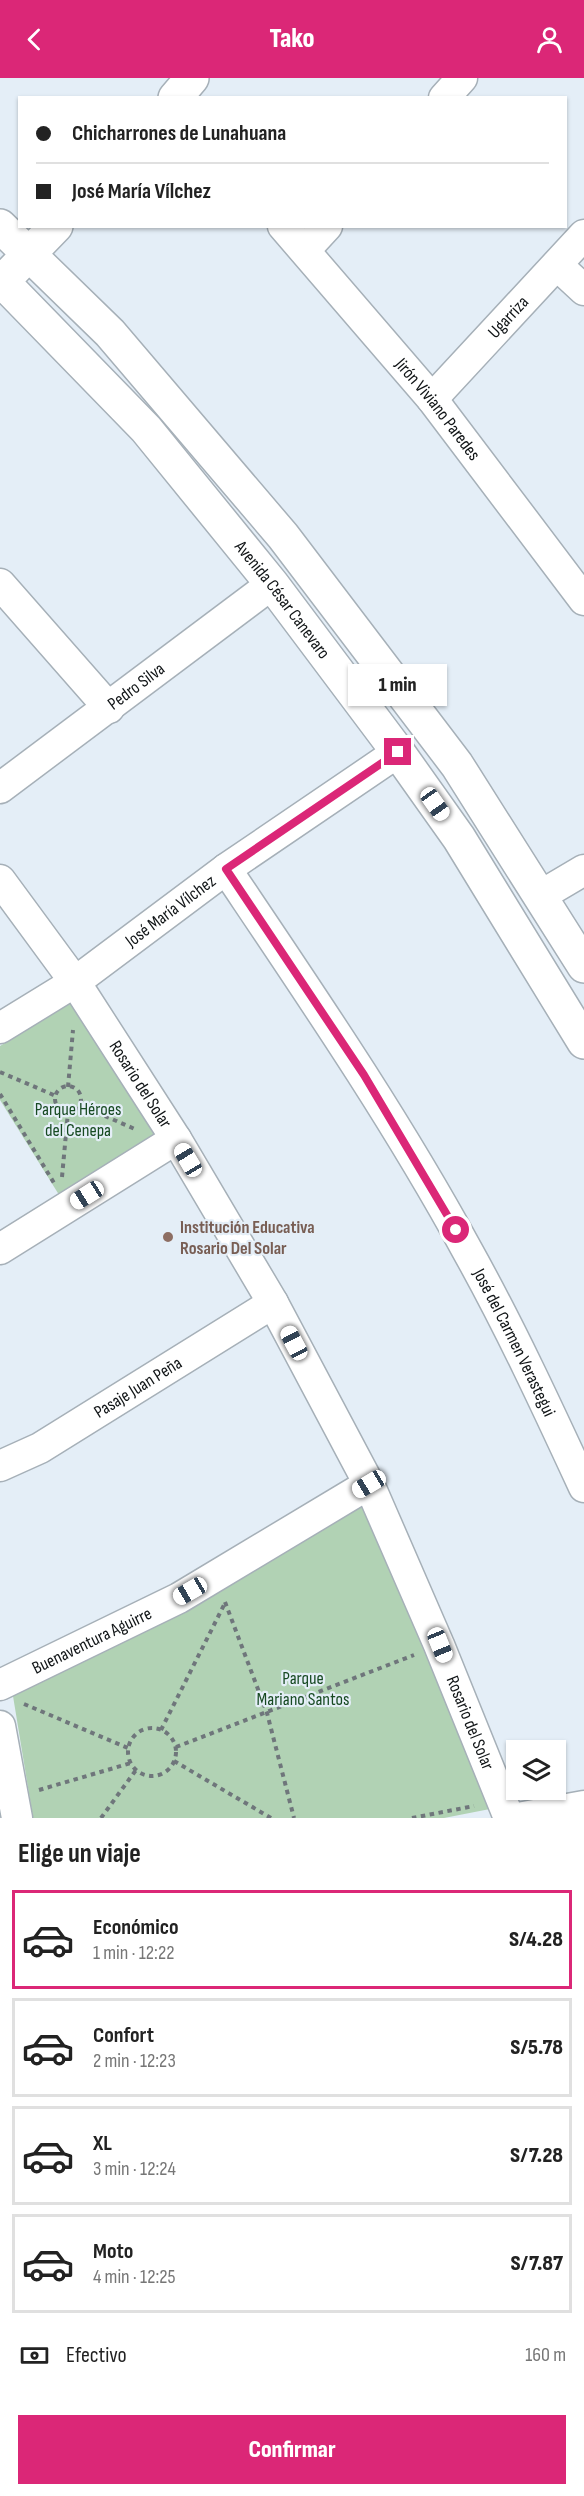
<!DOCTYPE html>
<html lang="es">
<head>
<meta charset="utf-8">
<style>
	body { margin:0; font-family:"Sofia Sans Condensed",sans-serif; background:#f6f6f6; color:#222; height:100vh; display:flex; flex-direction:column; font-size:22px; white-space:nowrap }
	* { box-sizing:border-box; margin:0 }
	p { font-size:20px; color:#767676 }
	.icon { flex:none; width:33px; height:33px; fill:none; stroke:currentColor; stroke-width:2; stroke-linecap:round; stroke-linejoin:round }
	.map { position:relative; height:1740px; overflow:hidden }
	.panel { display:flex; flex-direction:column; background:#fff; flex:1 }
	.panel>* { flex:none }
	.hud { position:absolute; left:18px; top:18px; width:549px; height:132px; border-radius:0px; box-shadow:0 2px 4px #0004; display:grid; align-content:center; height:132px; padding:0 18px; background:#fff }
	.fabs { position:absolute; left:506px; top:1662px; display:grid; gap:12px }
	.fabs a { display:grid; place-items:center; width:60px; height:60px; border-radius:0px; background:#fff; box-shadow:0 2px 4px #0004; font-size:30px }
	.end { position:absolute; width:27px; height:27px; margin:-14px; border:8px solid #db2777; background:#fff; box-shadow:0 0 0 3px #fff }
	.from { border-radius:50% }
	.bubble { position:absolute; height:42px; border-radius:0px; background:#fff; box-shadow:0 2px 4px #0004; font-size:20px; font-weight:800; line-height:42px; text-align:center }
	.car { position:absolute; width:18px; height:36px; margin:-18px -9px; border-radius:8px; box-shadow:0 0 4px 2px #0007; background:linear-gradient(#fff 24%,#345 0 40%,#fff 0 76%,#345 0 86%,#fff 0) }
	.hud b { display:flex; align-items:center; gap:21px; height:57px; font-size:22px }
	.hud b+b { border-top:2px solid #e0e0e0 }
	.hud i { width:15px; height:15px; background:#222 }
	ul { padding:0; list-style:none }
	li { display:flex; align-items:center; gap:18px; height:99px; margin:0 12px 9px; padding:0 6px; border:3px solid #e0e0e0; border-radius:0px }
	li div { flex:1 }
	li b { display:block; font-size:22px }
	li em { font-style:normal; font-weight:800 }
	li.current { border-color:#db2777 }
	li>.icon { width:54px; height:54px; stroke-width:1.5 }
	h2 { padding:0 18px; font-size:27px; line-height:72px }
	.pay { display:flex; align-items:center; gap:15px; height:66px; padding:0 18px; font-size:22px }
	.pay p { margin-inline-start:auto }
	.primary-button { display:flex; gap:12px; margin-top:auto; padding:12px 18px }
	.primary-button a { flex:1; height:69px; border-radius:0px; background:#db2777; color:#fff; font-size:24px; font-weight:800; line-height:69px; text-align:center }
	header { display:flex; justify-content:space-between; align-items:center; height:78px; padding:0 18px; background:#db2777; color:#fff; font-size:27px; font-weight:800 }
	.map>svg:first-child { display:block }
	.green { fill:#b1d2b4 }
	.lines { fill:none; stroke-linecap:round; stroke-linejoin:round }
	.minor-casing { stroke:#a6b0b8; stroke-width:33 }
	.tertiary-casing { stroke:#a6b0b8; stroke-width:36 }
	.secondary-casing { stroke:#a6b0b8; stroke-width:36 }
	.path { stroke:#6f767b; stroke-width:4; stroke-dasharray:4.5 4.5; stroke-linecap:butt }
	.minor { stroke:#fff; stroke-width:30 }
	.tertiary { stroke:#fff; stroke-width:33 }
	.secondary { stroke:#fff; stroke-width:33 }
	.route { stroke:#db2777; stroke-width:8 }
	.education-dot { fill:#8d6e63; stroke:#e4eef7; stroke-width:2 }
	.labels { text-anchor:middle; stroke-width:4.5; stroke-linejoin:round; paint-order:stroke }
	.street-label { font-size:18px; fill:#101416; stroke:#e4eef7 }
	.park-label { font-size:18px; fill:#174a22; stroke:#e4eef7 }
	.education-label { font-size:18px; font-weight:bold; fill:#785e54; stroke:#e4eef7; text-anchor:start }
</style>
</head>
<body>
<header><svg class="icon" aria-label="back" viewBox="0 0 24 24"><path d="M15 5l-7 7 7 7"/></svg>Tako<svg class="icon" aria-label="person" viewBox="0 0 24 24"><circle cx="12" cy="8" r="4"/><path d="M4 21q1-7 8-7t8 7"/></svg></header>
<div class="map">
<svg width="584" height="1740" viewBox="0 0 584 1740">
	<rect width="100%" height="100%" fill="#e4eef7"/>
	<g class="green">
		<path d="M72 924 157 1061 61 1120 0 1022V968Z"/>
		<path d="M362 1427 406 1523 490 1731 444 1740H33L13 1618 138 1557Z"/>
	</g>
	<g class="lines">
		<defs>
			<g id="minor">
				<path d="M444 20 462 0"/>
				<path id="s1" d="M283 148 432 321 584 522"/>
				<path d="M305 172 327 148"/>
				<path d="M557 187 584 212"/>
				<path id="s2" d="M432 321 584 157"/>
				<path d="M0 506 109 630"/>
				<path id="s3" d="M0 710 272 506"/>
				<path id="s4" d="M226 791C310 916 395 1040 467 1172 510 1249 547 1329 584 1409"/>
				<path id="s5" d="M0 802 75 904 176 1061 273 1225 369 1406 439 1567 509 1740"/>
				<path d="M540 818 584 792"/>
				<path id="s6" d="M0 950 75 904 226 791 398 674"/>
				<path d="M0 1171 176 1061"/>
				<path id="s7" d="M0 1388 40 1370 273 1225"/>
				<path id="s8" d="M0 1607 179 1520 369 1406"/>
				<path d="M0 1648 17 1740"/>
				<path d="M518 1740 584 1728"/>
			</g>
			<g id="tertiary">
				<path d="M175 20 192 0"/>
				<path d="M0 206 56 148"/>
			</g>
			<g id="secondary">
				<path d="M0 148 110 255 283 458 457 687 584 888"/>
				<path id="s9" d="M0 201 146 351 272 506 398 674 459 760 584 964"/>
			</g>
		</defs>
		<use href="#minor" class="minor-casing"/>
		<use href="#tertiary" class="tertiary-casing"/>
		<use href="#secondary" class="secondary-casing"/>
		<g class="path">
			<path d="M0 994 56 1018"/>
			<circle cx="68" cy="1021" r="13"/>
			<path d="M68 1009 73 952"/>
			<path d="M0 1016 54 1105"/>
			<path d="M80 1027 137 1052"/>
			<path d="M62 1099 68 1034"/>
			<path d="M225 1524 267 1635 294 1740"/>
			<path d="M24 1626 128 1670"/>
			<circle cx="152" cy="1674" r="24"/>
			<path d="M161 1652 224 1527"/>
			<path d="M176 1669 414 1577"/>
			<path d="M174 1683 271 1740"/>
			<path d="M39 1712 131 1685"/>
			<path d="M101 1740 136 1692"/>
			<path d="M412 1740 474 1728"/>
		</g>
		<use href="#minor" class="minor"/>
		<use href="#tertiary" class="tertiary"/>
		<use href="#secondary" class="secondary"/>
	</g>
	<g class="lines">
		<path class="route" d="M398 674 226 791 364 997 456 1152"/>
	</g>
	<circle class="education-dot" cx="168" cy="1159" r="6"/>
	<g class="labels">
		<g class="street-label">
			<text dy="6" stroke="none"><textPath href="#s2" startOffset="112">Ugarriza</textPath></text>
			<text dy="6" stroke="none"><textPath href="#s1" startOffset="240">Jirón Viviano Paredes</textPath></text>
			<text dy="6" stroke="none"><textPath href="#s9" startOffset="428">Avenida César Canevaro</textPath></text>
			<text dy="6" stroke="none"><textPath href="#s3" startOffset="170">Pedro Silva</textPath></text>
			<text dy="6" stroke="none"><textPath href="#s6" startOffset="207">José María Vílchez</textPath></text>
			<text dy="6" stroke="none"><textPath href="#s5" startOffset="248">Rosario del Solar</textPath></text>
			<text dy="6" stroke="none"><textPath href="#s4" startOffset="555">José del Carmen Verastegui</textPath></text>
			<text dy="6" stroke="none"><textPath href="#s7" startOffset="159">Pasaje Juan Peña</textPath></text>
			<text dy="6" stroke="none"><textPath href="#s8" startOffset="102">Buenaventura Aguirre</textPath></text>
			<text dy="6" stroke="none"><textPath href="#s5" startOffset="968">Rosario del Solar</textPath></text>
		</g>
		<g class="park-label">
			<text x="78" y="1037">Parque Héroes<tspan x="78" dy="21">del Cenepa</tspan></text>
			<text x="303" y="1606">Parque<tspan x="303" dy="21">Mariano Santos</tspan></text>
		</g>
		<g class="education-label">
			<text x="180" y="1155">Institución Educativa<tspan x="180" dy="21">Rosario Del Solar</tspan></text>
		</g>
	</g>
</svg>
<div class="fabs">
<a><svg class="icon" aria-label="layers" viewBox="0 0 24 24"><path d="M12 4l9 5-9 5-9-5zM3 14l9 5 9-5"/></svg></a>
</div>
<i class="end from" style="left:456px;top:1152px"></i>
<i class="end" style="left:398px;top:674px"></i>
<div class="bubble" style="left:348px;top:586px;width:99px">1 min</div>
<i class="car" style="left:435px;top:726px;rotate:145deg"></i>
<i class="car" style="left:188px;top:1082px;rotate:329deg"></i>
<i class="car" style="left:87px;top:1117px;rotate:238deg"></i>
<i class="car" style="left:294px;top:1265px;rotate:332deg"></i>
<i class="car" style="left:369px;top:1406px;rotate:239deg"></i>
<i class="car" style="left:190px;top:1513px;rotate:240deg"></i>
<i class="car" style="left:440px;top:1567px;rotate:158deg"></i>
<div class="hud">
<b><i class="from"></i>Chicharrones de Lunahuana</b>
<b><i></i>José María Vílchez</b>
</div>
</div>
<section class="panel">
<h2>Elige un viaje</h2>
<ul>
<li class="current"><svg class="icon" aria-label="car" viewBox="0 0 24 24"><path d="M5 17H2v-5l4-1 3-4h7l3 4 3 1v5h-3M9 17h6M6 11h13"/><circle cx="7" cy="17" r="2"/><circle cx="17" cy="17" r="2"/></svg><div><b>Económico</b><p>1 min · 12:22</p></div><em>S/4.28</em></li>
<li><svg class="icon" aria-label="car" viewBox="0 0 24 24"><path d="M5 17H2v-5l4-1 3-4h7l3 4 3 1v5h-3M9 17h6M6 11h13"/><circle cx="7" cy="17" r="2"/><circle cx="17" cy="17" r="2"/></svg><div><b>Confort</b><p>2 min · 12:23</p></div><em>S/5.78</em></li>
<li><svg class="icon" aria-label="car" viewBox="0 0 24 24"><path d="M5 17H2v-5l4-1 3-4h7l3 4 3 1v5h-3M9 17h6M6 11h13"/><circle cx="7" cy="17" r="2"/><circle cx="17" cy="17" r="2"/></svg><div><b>XL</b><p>3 min · 12:24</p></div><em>S/7.28</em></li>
<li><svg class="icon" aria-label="car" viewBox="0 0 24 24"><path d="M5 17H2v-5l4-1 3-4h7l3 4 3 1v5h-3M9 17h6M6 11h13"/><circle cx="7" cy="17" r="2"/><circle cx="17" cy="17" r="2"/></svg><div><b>Moto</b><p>4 min · 12:25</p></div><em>S/7.87</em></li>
</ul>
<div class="pay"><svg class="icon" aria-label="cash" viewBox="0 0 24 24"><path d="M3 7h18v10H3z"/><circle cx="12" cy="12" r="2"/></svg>Efectivo<p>160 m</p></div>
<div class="primary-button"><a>Confirmar</a></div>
</section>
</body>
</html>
